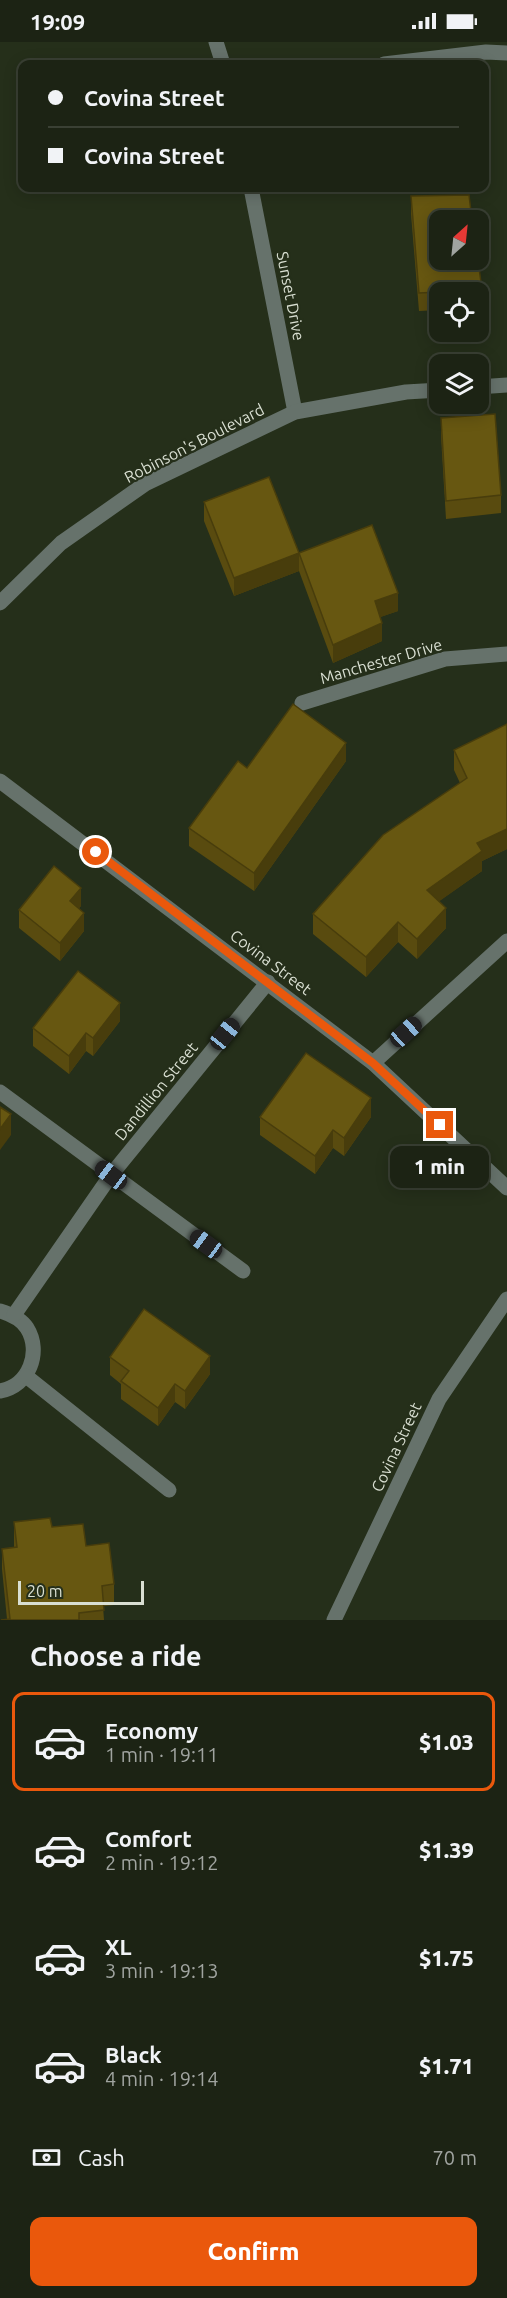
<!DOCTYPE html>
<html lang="en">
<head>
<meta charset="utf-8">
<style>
	body { margin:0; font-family:Ubuntu,sans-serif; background:#252b1d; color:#f1f3f6; height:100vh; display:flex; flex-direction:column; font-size:22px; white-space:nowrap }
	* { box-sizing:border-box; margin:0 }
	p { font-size:20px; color:#a0a4a0 }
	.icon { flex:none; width:33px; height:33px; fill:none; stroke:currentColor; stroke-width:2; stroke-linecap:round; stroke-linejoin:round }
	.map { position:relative; height:1578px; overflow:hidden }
	.panel { display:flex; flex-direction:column; background:#1c2314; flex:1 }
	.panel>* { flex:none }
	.hud { position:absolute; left:18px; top:18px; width:471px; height:132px; border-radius:12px; box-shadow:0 3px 15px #0003,0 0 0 2px #3a4034; display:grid; align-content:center; height:132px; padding:0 30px; background:#1c2314 }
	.needle { width:39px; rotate:27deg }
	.buttons { position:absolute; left:429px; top:168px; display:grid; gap:12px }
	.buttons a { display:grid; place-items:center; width:60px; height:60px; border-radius:12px; background:#1c2314; box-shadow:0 3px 15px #0003,0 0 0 2px #3a4034; font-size:30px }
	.scale { position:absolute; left:18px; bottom:15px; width:126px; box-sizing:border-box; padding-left:6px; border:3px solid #d9dfd2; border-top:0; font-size:16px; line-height:21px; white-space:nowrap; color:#d9dfd2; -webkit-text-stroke:4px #252f1a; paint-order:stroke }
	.end { position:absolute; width:27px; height:27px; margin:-14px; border:8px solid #ea580c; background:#fff; box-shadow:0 0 0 3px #fff }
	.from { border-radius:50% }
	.bubble { position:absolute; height:42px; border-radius:12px; background:#1c2314; box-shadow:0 3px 15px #0003,0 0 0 2px #3a4034; font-size:20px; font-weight:800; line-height:42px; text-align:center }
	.car { position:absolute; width:18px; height:36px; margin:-18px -9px; border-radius:8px; box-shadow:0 0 4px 2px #0007; background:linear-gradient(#222 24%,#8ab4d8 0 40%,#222 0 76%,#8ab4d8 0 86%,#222 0) }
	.hud b { display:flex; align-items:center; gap:21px; height:57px; font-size:22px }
	.hud b+b { border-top:2px solid #3a4034 }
	.hud i { width:15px; height:15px; background:#f1f3f6 }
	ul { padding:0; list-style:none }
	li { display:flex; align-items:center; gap:18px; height:99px; margin:0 12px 9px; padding:0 18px; border:3px solid transparent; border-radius:12px }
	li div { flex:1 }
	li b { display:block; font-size:22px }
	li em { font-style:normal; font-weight:800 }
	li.current { border-color:#ea580c }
	li>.icon { width:54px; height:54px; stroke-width:1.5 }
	h2 { padding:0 30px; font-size:27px; line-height:72px }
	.pay { display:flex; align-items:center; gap:15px; height:66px; padding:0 30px; font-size:22px }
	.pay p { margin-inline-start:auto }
	.primary-button { display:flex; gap:12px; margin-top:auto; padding:12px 30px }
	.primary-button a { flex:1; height:69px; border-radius:12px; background:#ea580c; color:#fff; font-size:24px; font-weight:800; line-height:69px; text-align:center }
	.status { display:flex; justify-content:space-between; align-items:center; height:42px; padding:0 30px; background:#1c2314; direction:ltr }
	.status svg { height:16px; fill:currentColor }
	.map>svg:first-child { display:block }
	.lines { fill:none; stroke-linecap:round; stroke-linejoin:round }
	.minor { stroke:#66726b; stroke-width:15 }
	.wall { fill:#594b0f }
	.shaded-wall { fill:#483d0c }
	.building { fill:#675711; stroke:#483d0c; stroke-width:1.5 }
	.route { stroke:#ea580c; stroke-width:8 }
	.labels { text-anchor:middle; stroke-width:4.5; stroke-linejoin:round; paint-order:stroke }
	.street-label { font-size:16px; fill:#d9dfd2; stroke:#252f1a }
</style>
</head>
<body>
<div class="status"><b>19:09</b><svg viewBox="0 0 49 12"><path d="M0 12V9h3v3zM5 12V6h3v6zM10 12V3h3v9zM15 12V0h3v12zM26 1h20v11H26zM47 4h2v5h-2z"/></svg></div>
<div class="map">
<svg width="507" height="1578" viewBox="0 0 507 1578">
	<rect width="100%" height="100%" fill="#252f1a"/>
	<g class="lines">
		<g class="minor">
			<path d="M216 0 223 22"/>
			<path d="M384 22 486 10 507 11"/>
			<path d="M251 146 295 370"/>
			<path d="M478 345 507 343"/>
			<path d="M0 561 61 501 145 442 295 370 406 350 440 348"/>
			<path d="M302 661 445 617 507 612"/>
			<path d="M0 739 373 1021 507 1146"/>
			<path d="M373 1021 507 899"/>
			<path d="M0 1050 243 1229"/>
			<path d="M0 1269C10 1272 21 1277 27 1286 42 1310 29 1344 0 1349"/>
			<path d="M14 1273 111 1133 268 940"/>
			<path d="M26 1334 169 1448"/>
			<path d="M334 1578 439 1357 507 1257"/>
		</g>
	</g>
	<g class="wall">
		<path d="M411 154 482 248V266H478V250H440V268L419 269 411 172Z"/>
		<path d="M441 376 501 453V471L446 477 441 394Z"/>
		<path d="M204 460 299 511 398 569 380 575 382 599 333 621 299 529 234 554 204 479Z"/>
		<path d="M507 682V807L482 819V829L439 859 446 886 417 917 398 900 366 935 313 892V872L460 741 454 728V708Z"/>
		<path d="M346 719 254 849 189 804V786L247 726Z"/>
		<path d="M81 864 79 866 84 889 60 919 19 886V868Z"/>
		<path d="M120 979 93 1014 86 1009 69 1032 33 1004V986Z"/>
		<path d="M260 1075H371L344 1114 333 1106 315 1132 260 1093Z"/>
		<path d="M110 1315 210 1332 185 1367 175 1360 158 1384 121 1357V1342L110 1333Z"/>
		<path d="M14 1480 52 1485 86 1504 114 1542V1563L103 1564 104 1578H1L7 1577 2 1527V1507L14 1505Z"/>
	</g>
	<g class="shaded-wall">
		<path d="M299 511V529L234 554V536Z"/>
		<path d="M398 551V569L375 577V559Z"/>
		<path d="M382 581V599L333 621V603Z"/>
		<path d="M346 701V719L254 849V831Z"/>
		<path d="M507 787V807L482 819V829L427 868V848L477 801Z"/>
		<path d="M81 846V864L70 877V859Z"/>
		<path d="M446 866V886L417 917V897Z"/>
		<path d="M84 871V889L60 919V901Z"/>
		<path d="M398 880V900L366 935V915Z"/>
		<path d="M120 961V979L93 1014V996Z"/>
		<path d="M86 991V1009L69 1032V1014Z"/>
		<path d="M371 1056V1075L344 1114V1096Z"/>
		<path d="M11 1072V1093L0 1108V1087Z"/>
		<path d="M333 1088V1106L315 1132V1114Z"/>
		<path d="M210 1314V1332L185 1367V1349Z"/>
		<path d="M175 1342V1360L158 1384V1366Z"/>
	</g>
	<g class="building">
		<path d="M469 153 472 178H440V218H478L482 248 419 251 411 154Z"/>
		<path d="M495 372 501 453 446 459 441 376Z"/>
		<path d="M269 435 299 511 234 536 204 460Z"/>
		<path d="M372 483 398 551 375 559 382 581 333 603 299 511Z"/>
		<path d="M293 662 346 701 254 831 189 786 238 719 247 726Z"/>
		<path d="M507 682V787L477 801 482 809 427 848 446 866 417 897 398 880 366 915 313 872 383 793 467 736 454 708Z"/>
		<path d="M54 824 81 846 70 859 84 871 60 901 19 868Z"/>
		<path d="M78 929 120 961 93 996 86 991 69 1014 33 986Z"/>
		<path d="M306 1011 371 1056 344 1096 333 1088 315 1114 260 1075Z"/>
		<path d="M0 1065 11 1072 0 1087Z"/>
		<path d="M144 1267 210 1314 185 1349 175 1342 158 1366 121 1339 129 1329 110 1315Z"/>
		<path d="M50 1476 52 1485 83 1482 86 1504 109 1501 114 1542 102 1544 104 1568 79 1571V1578H1L10 1577 2 1507 17 1505 14 1480Z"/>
	</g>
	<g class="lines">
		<path class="route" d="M96 810 373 1021 440 1083"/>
	</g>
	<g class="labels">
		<g class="street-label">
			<text transform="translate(291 254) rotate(79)" y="6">Sunset Drive</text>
			<text transform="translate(194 401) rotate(-27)" y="6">Robinson's Boulevard</text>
			<text transform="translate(381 619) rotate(-16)" y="6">Manchester Drive</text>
			<text transform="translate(271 920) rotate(37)" y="6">Covina Street</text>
			<text transform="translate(156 1049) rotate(-51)" y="6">Dandillion Street</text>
			<text transform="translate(396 1405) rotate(-65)" y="6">Covina Street</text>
		</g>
	</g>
</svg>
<div class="buttons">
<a><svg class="needle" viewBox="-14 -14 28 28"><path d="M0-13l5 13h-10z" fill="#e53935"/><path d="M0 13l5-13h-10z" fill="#a0a4a0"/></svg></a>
<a><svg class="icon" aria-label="locate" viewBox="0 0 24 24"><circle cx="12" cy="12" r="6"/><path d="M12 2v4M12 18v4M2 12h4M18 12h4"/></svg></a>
<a><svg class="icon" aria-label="layers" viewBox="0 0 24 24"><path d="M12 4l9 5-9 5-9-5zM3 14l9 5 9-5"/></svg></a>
</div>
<div class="scale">20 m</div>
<i class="end from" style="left:96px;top:810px"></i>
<i class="end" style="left:440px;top:1083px"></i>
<div class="bubble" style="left:390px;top:1104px;width:99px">1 min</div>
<i class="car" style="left:406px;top:990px;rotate:48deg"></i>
<i class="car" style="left:225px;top:992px;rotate:39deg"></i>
<i class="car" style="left:111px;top:1133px;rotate:307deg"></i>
<i class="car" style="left:206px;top:1202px;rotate:306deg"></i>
<div class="hud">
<b><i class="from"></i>Covina Street</b>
<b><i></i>Covina Street</b>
</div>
</div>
<section class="panel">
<h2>Choose a ride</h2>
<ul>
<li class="current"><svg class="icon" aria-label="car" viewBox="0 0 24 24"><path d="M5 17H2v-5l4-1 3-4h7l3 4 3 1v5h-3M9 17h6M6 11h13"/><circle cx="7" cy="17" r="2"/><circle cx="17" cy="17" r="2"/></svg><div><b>Economy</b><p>1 min · 19:11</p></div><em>$1.03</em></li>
<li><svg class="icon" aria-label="car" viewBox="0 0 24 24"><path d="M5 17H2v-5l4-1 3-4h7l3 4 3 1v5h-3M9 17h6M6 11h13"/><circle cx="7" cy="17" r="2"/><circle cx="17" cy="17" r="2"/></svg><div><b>Comfort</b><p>2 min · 19:12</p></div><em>$1.39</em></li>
<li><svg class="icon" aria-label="car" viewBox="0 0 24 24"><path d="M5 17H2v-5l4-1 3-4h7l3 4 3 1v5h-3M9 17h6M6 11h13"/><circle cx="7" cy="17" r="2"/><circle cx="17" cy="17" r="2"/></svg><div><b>XL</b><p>3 min · 19:13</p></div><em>$1.75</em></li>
<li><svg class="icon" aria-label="car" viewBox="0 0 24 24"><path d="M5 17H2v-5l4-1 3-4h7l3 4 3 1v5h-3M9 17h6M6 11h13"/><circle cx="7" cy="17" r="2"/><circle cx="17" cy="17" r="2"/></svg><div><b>Black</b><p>4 min · 19:14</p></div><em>$1.71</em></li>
</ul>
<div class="pay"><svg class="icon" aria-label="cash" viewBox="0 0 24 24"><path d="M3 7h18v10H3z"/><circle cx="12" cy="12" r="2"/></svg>Cash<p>70 m</p></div>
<div class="primary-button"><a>Confirm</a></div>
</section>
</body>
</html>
